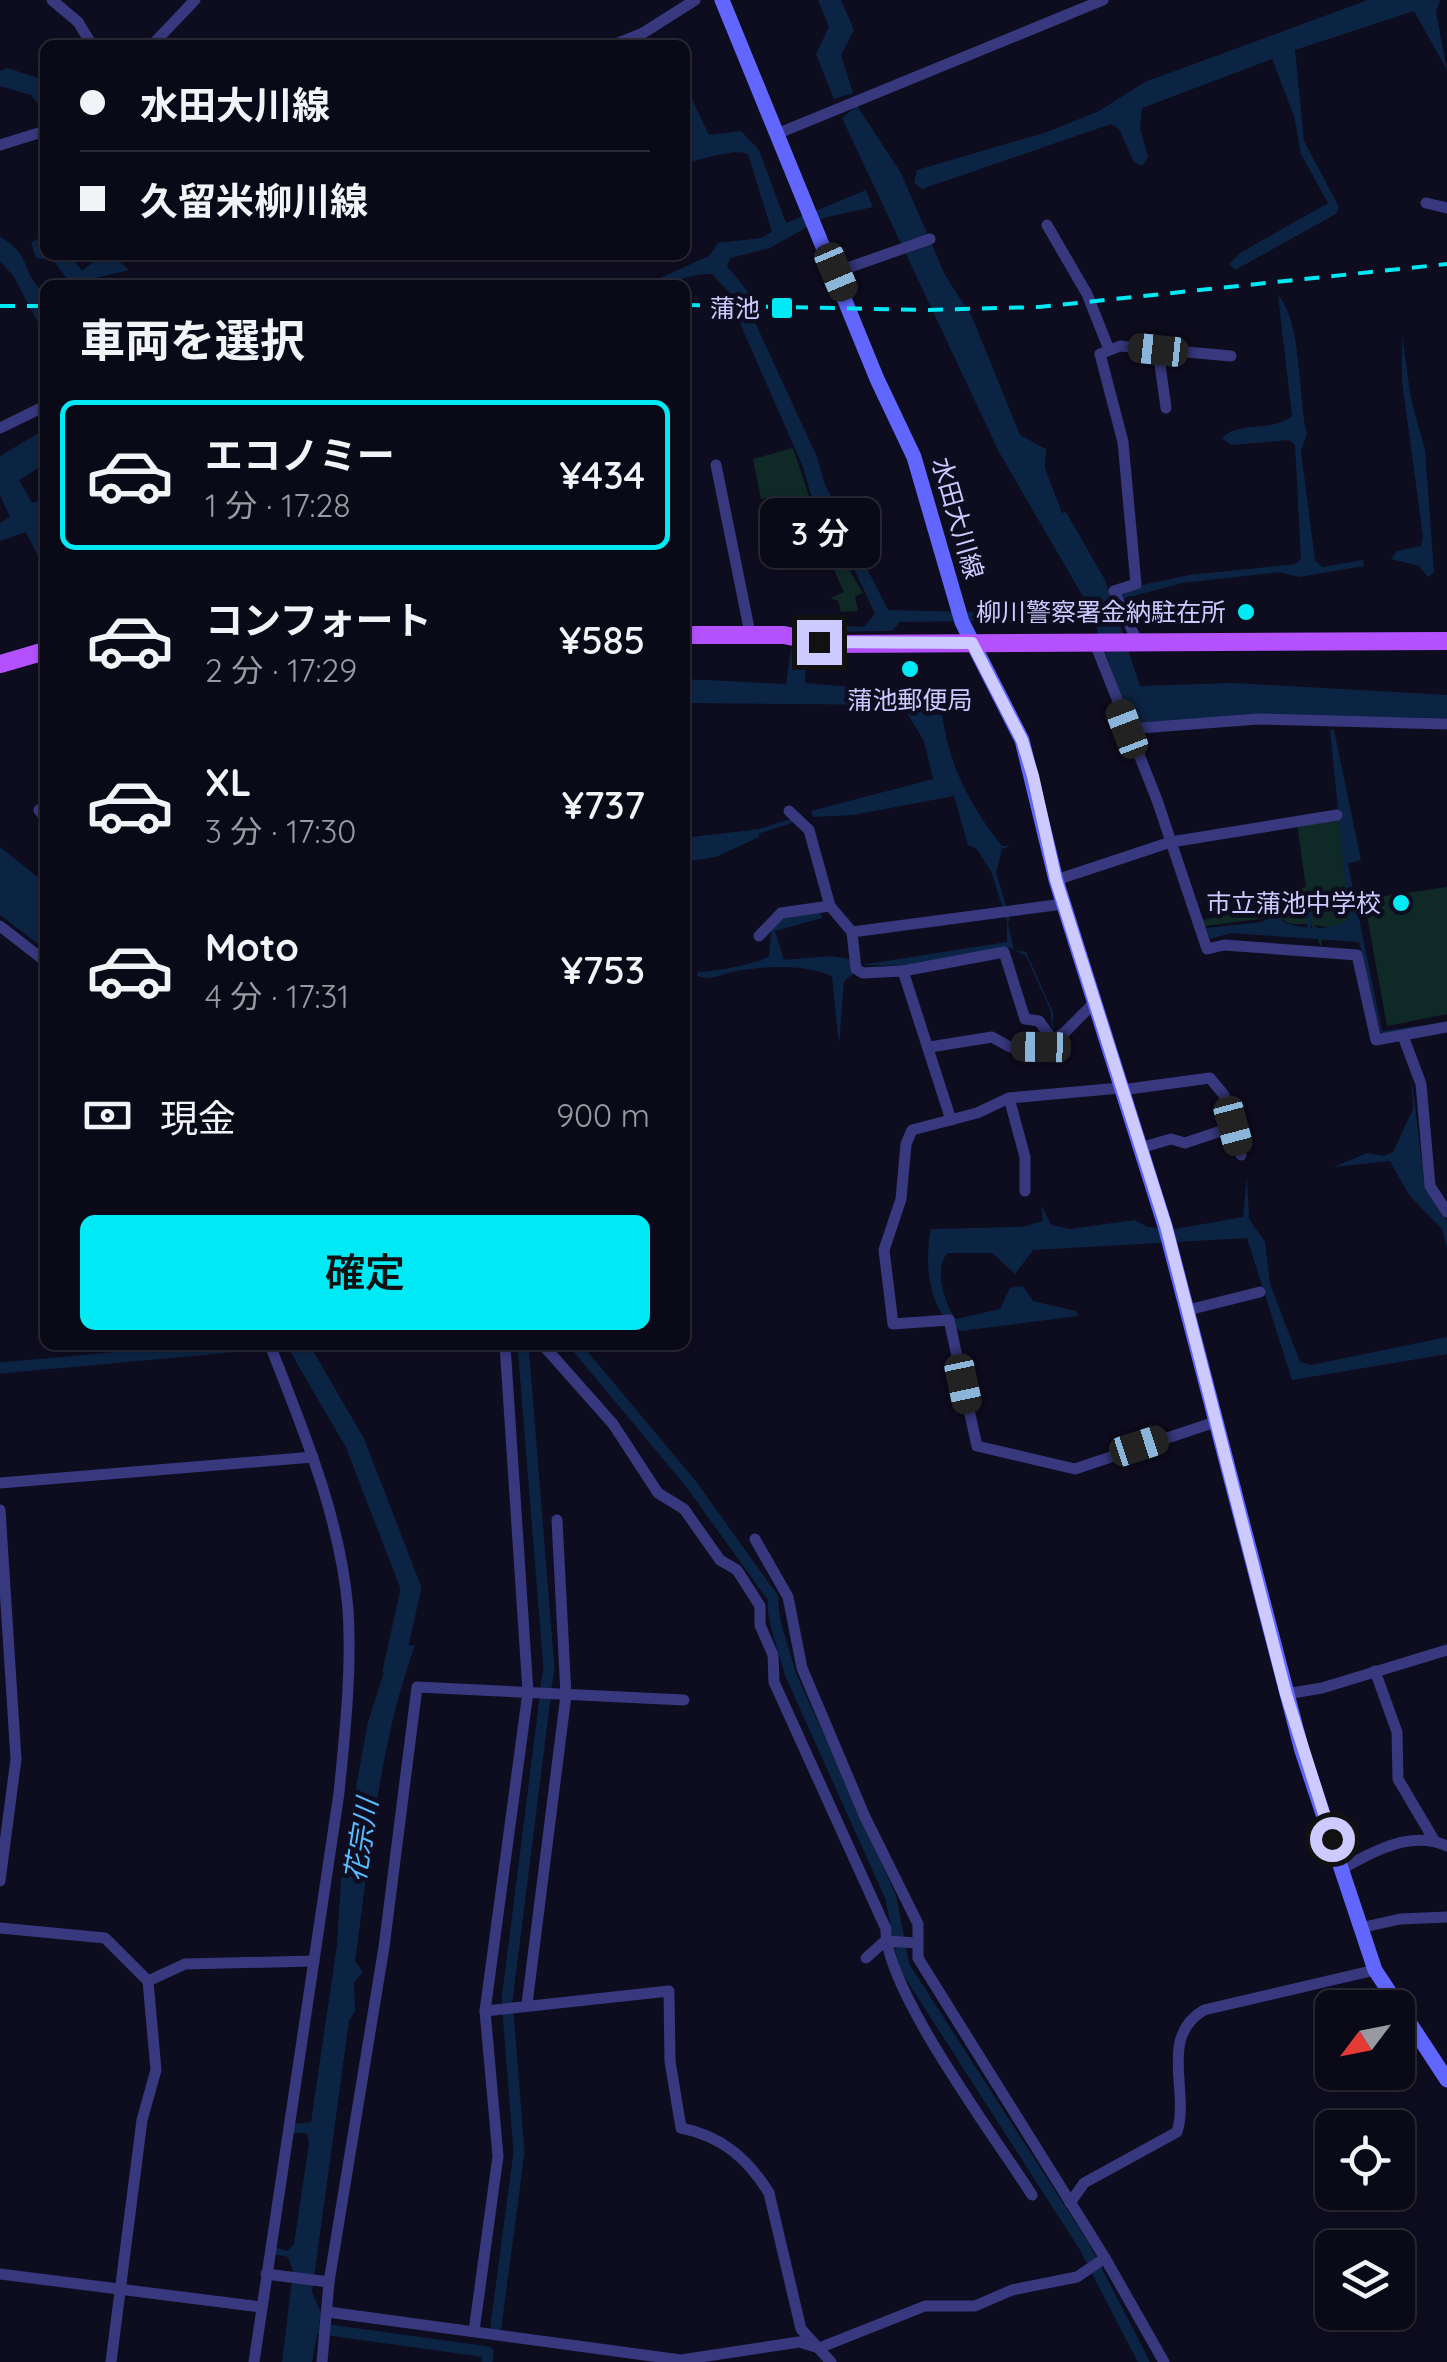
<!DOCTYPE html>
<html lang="ja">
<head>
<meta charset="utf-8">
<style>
	body { margin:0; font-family:Quicksand,"Noto Sans JP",sans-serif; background:#181724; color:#f1f3f6; height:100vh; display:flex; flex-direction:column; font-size:38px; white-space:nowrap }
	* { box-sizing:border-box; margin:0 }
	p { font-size:32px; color:#999aa1 }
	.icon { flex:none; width:55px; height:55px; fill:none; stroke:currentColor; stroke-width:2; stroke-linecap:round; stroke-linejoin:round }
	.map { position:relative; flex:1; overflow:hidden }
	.sheet { position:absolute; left:40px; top:280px; width:650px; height:1070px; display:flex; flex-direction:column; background:#0a0917; border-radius:15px; box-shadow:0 2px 8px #0004,0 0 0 2px #2a2a36 }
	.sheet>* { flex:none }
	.guide { position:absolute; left:40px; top:40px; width:650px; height:220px; border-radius:15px; box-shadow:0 2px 8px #0004,0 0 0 2px #2a2a36; display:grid; align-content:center; height:220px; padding:0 40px; background:#0a0917 }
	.needle { width:65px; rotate:238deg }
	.controls { position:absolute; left:1315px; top:1990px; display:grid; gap:20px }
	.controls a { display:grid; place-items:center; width:100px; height:100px; border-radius:15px; background:#0a0917; box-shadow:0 2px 8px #0004,0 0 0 2px #2a2a36; font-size:50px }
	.end { position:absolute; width:45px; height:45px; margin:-22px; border:12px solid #cdcaff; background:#111; box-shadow:0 0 0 5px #111 }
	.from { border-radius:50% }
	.bubble { position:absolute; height:70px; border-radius:15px; background:#0a0917; box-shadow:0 2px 8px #0004,0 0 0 2px #2a2a36; font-size:32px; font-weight:600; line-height:70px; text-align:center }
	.car { position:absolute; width:30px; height:60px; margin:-30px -15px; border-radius:12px; box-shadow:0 0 8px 2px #0007; background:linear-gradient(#222 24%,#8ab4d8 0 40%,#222 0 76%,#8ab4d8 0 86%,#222 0) }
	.guide b { display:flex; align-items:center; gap:35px; height:95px; font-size:38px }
	.guide b+b { border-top:2px solid #2a2a36 }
	.guide i { width:25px; height:25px; background:#f1f3f6 }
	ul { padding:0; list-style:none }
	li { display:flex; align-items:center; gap:30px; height:150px; margin:0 20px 15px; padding:0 20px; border:5px solid transparent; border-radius:15px }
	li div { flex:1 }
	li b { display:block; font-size:38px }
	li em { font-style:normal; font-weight:600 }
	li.on { border-color:#00eaf5 }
	li>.icon { width:90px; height:90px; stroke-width:1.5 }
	h2 { padding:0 40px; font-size:45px; line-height:120px }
	.pay { display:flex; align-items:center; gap:25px; height:110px; padding:0 40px; font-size:38px }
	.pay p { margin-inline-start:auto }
	.action { display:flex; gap:20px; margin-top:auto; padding:20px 40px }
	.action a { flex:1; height:115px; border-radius:15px; background:#00eaf5; color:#111; font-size:40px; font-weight:600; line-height:115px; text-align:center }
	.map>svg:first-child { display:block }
	.green { fill:#0f2926 }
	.water { fill:#0c2443 }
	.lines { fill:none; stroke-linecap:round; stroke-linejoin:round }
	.stream { stroke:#0c2443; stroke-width:4 }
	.canal { stroke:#0c2443; stroke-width:11 }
	.river { stroke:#0c2443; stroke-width:20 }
	.street { stroke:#37387e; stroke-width:11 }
	.secondary { stroke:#6166ff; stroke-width:15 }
	.primary { stroke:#b451ff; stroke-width:18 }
	.rail { stroke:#00eaf5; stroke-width:4; stroke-dasharray:15 12; stroke-linecap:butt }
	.route { stroke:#cdcaff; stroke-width:12 }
	.poi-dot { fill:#00eaf5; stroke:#0e0c1f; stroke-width:4 }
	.labels { text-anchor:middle; stroke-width:9; stroke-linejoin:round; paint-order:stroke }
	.poi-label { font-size:25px; fill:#cdcaff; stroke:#0e0c1f; text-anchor:end }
	.street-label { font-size:25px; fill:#cdcaff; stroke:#0e0c1f }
	.water-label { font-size:28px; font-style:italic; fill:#58bbff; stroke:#0e0c1f }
</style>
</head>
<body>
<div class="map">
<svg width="1447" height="2362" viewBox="0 0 1447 2362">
	<rect width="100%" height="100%" fill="#0e0c1f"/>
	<g class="green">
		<path d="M793 448 814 511 863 593 855 596 858 611 841 612 838 601 830 598 844 592 821 542 828 538 793 544 772 497 761 499 753 459Z"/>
		<path d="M1340 817 1349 919 1335 928 1314 925 1323 933 1321 947 1311 924H1291L1276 917 1204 926 1202 920 1260 909 1258 896 1306 887 1297 824Z"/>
		<path d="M1447 887V1014L1387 1026 1364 899Z"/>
	</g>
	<g class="water">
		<path d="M818 0H841L854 30 841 55 853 93 834 99 816 54 829 27Z"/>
		<path d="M1368 0H1440L1436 12 1447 70 1414 11 1295 50 1304 141 1339 207 1336 214 1235 270 1229 264 1240 253 1328 203 1301 154 1294 116 1272 59 1142 108 1140 128 1148 157 1142 166 1134 162 1119 129 1111 124 922 189 914 183 917 170 1047 132 1099 111 1145 82Z"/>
		<path d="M7 68 45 80V113L31 95 0 86V71Z"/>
		<path d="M685 95H690L709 135 741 131 759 150 786 223 866 190 873 207 823 218 770 248 730 258 727 266 749 293 753 318 817 457 825 485 888 610 1006 613 1073 601 1078 608 990 621 900 622 892 631 817 632 806 658 805 683 899 691 912 696 930 715 942 714C949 766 970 806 1002 846H1011L1002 849 996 873H992L976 848 968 845 954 796 853 815 813 817 811 811 933 779 924 741 902 705 685 703V679L786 684 791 649 809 624 864 627 875 614 856 573 813 502 803 467 739 321 737 301 712 274C687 274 671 285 644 285L709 256 718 243 761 238 772 232 748 154C735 148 701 160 685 163L689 146Z"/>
		<path d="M857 106 901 173 945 275 972 317 1020 435 1046 449 1045 468 1062 513 1066 512 1105 580 1140 686 1233 683 1447 695V718L1256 715 1131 723 1088 605 999 452 842 118Z"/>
		<path d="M0 237C34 255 21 278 45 292V336L14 277 0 261Z"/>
		<path d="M45 237V255H70L82 271 101 255 114 257 129 270 71 284 53 260 36 258 31 242Z"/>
		<path d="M1278 295C1302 321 1298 397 1307 434L1301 451 1315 560 1322 567 1363 560 1364 566 1299 577 1280 572 1182 583 1122 599 1119 590 1189 575 1295 564 1301 559 1295 445 1289 440 1231 445 1222 438C1239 420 1271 433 1292 416Z"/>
		<path d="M1402 336 1411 399 1425 450 1434 572 1428 577 1419 566 1391 559 1397 551 1421 546 1423 537 1402 381Z"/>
		<path d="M44 430 45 464 19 480 32 503 45 498V570L26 532 0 541V523L10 517 0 495V456Z"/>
		<path d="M1330 730H1334L1361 860 1348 864 1382 1031 1447 1022 1384 1035 1380 1031 1359 942 1231 933 1210 939 1206 928 1262 922 1275 915C1289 931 1333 932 1349 919Z"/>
		<path d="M760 829 759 837 716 857 685 862V840L691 837Z"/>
		<path d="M0 847 45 883V949L0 915Z"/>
		<path d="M820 912 822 918 775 931 784 960 830 956 850 959 854 973 844 981 839 1045 832 976C805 964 765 966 736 971 720 974 713 981 697 976L698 972C712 972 758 964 769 956L772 924 782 916Z"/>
		<path d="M1007 919 1014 950 1026 952 1053 1012V1033L1050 1009 1026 956 1008 947 907 966 861 965 1007 942Z"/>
		<path d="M1411 1073 1425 1187 1447 1221V1248L1442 1229 1409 1195 1390 1161 1334 1167 1367 1153 1384 1156 1393 1152 1413 1109Z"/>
		<path d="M1247 1177 1249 1219 1265 1242 1270 1284 1300 1362 1311 1365 1447 1337V1354L1292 1380 1247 1238 1033 1250 1015 1274 992 1253H948C933 1267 944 1304 956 1319L1000 1309 1010 1288 1023 1286 1033 1301 1076 1311 1078 1316 961 1331C928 1314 924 1262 931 1229L1021 1227 1043 1221 1041 1205 1051 1225 1070 1229 1135 1220 1147 1227 1175 1229 1243 1217Z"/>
		<path d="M415 1645C378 1748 370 1855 355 1961L363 1972 354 1982 355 2011 349 2021 312 2292 321 2313 312 2362H282L293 2271 288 2257 274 2254V2247L287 2251 294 2245 309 2143 307 2133H293V2124L311 2122 337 1945 342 1864 368 1722 392 1647Z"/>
	</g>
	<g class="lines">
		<g class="stream">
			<path d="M760 831 794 820"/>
			<path d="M994 873 1008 919"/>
			<path d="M1267 906 1301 903 1309 912V926"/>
		</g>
		<g class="canal">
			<path d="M523 1345 549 1669 546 1687"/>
			<path d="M575 1345 691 1484 773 1598C772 1624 784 1647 790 1673L891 1898 904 1966 1084 2246 1144 2362"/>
			<path d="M0 1368 253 1345"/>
			<path d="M507 2000 545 1699"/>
			<path d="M496 2326 519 2152 508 2012"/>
			<path d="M315 2328 488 2352 487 2362"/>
		</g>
		<path class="river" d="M298 1345 355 1443 411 1588 393 1670"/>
		<g class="street">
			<path d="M52 0 78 22 92 45"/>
			<path d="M152 45 195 0"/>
			<path d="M613 45 643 33 695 0"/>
			<path d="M779 133 1103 0"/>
			<path d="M0 145 45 131"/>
			<path d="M1426 203 1447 208"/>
			<path d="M1047 225 1087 294 1108 347"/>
			<path d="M836 272 930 239"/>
			<path d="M1158 350 1166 408"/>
			<path d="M0 428 45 406"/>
			<path d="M716 465 750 633"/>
			<path d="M685 594V635"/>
			<path d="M1094 641 1157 800 1207 949 1224 945 1357 955 1376 1040 1447 1027"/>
			<path d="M1137 641 1114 591 1136 584 1123 442 1100 354 1120 346 1231 356"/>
			<path d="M1127 729 1258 719 1447 724"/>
			<path d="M45 808 39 810 45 818"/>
			<path d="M789 811 809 830 830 906 852 932"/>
			<path d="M1056 880 1171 842 1337 815"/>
			<path d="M0 926 45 961"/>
			<path d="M759 936 781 913 830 906"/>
			<path d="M903 971 1004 952 1025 1019 1039 1021 1052 1039"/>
			<path d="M1403 1036 1421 1084 1430 1186 1447 1212"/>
			<path d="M930 1047 992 1037 1010 1047H1041L1064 1033 1093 1004"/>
			<path d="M1120 1088 1009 1098 977 1113 912 1130 906 1144 901 1199 884 1250 893 1324 949 1320 977 1446 1075 1469 1218 1421"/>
			<path d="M1121 1090 1210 1078 1224 1095 1241 1155"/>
			<path d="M1009 1098 1025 1157V1191"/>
			<path d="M951 1120 903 971 863 973 856 969 852 932 1063 904"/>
			<path d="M1140 1148 1171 1139 1185 1143 1233 1127"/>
			<path d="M1188 1310 1260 1292"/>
			<path d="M543 1345 613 1424 658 1493 684 1509 720 1560 737 1570 760 1606V1625L773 1655 774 1682 886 1929C883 1987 997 2140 1032 2195"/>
			<path d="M0 1483 313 1457"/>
			<path d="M0 1510 16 1759 0 1881"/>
			<path d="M755 1539 788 1597 802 1668 865 1817 918 1924V1958L1105 2258 1164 2362"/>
			<path d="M1375 1671 1397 1732 1398 1779 1434 1840"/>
			<path d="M1286 1694 1322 1688 1447 1650"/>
			<path d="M1342 1869C1373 1851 1412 1830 1447 1846"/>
			<path d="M0 1928 105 1938 148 1981 156 2070 142 2120 111 2362"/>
			<path d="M1360 1928 1400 1919 1447 1917"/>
			<path d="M866 1958 885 1941 918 1943"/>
			<path d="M148 1981 185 1964 314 1961"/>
			<path d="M527 2004 566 1695 557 1520"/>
			<path d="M485 2011 669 1991 670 2061 681 2128C722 2136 748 2159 769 2193L801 2329 831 2362"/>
			<path d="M1070 2203 1084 2183 1177 2132C1190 2091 1158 2037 1204 2010L1375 1970"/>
			<path d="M0 2274 261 2307"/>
			<path d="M266 2274 329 2282"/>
			<path d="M328 2312 681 2360 799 2342 819 2348 925 2306H975L1012 2290 1077 2277 1105 2258"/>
			<path d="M474 2331 498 2156 485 2011 528 1692 505 1345"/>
			<path d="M254 2362 339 1793C345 1732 352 1670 348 1609 340 1516 303 1430 270 1345"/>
			<path d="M322 2362 329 2282 384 1947 417 1687 684 1700"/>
		</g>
		<path class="secondary" d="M722 0 877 379 914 457 962 622 1022 740 1056 880 1165 1226 1302 1751 1375 1970 1447 2080"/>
		<g class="primary">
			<path d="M685 635H784L828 644 1447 641"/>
			<path d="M0 664 45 651"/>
		</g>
		<g class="rail">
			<path d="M685 305 926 310 1039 307 1447 264"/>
			<path d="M0 306H45"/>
		</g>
	</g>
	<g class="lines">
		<path class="route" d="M819 642 972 643 1022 740 1033 776 1056 880 1166 1226 1286 1694 1332 1839"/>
	</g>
	<g class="poi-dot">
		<rect x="770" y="296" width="24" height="24" rx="5"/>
		<circle cx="1246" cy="612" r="10"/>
		<circle cx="910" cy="669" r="10"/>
		<circle cx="1401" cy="903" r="10"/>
	</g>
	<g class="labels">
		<g class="poi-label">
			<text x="760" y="317">蒲池</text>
			<text x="1226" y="621">柳川警察署金納駐在所</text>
			<text x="910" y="709" text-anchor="middle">蒲池郵便局</text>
			<text x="1381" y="912">市立蒲池中学校</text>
		</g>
		<g class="street-label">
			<text transform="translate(958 518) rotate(74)" y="9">水田大川線</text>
		</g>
		<g class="water-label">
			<text transform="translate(361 1840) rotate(-81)" y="10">花宗川</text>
		</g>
	</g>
</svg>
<div class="controls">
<a><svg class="needle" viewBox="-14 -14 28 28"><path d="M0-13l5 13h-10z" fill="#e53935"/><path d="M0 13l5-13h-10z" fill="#999aa1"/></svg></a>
<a><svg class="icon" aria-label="locate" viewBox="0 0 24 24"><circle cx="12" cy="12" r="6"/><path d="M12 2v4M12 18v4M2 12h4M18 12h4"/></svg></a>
<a><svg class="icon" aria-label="layers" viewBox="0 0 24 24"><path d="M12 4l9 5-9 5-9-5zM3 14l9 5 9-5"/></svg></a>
</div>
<i class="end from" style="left:1332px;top:1839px"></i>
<i class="end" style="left:819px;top:642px"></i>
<div class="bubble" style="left:760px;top:498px;width:120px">3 分</div>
<i class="car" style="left:836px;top:272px;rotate:157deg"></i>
<i class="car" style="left:1158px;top:350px;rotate:276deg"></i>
<i class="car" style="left:1127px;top:729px;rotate:339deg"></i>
<i class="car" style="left:1041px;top:1047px;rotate:271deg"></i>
<i class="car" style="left:1233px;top:1126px;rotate:165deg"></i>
<i class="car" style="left:963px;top:1384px;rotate:168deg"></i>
<i class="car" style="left:1139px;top:1446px;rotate:72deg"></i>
<div class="guide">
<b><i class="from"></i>水田大川線</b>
<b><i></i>久留米柳川線</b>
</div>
<section class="sheet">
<h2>車両を選択</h2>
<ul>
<li class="on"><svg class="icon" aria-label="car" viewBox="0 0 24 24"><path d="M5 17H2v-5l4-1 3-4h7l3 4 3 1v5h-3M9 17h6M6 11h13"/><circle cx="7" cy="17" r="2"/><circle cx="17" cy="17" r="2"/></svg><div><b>エコノミー</b><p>1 分 · 17:28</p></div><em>¥434</em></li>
<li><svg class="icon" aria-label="car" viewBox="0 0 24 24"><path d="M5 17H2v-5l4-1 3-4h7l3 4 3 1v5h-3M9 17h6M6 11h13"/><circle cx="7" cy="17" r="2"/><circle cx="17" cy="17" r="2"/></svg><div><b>コンフォート</b><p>2 分 · 17:29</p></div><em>¥585</em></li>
<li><svg class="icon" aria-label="car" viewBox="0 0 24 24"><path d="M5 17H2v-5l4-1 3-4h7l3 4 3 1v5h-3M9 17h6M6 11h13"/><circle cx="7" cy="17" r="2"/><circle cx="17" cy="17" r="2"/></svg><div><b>XL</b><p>3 分 · 17:30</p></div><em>¥737</em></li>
<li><svg class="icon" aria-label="car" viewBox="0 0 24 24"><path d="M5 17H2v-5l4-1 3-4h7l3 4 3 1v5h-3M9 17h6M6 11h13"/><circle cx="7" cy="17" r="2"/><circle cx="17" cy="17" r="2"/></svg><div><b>Moto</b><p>4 分 · 17:31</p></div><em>¥753</em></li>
</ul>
<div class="pay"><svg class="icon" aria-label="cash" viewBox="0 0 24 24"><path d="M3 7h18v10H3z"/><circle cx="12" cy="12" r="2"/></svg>現金<p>900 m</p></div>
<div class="action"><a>確定</a></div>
</section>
</div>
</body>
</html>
